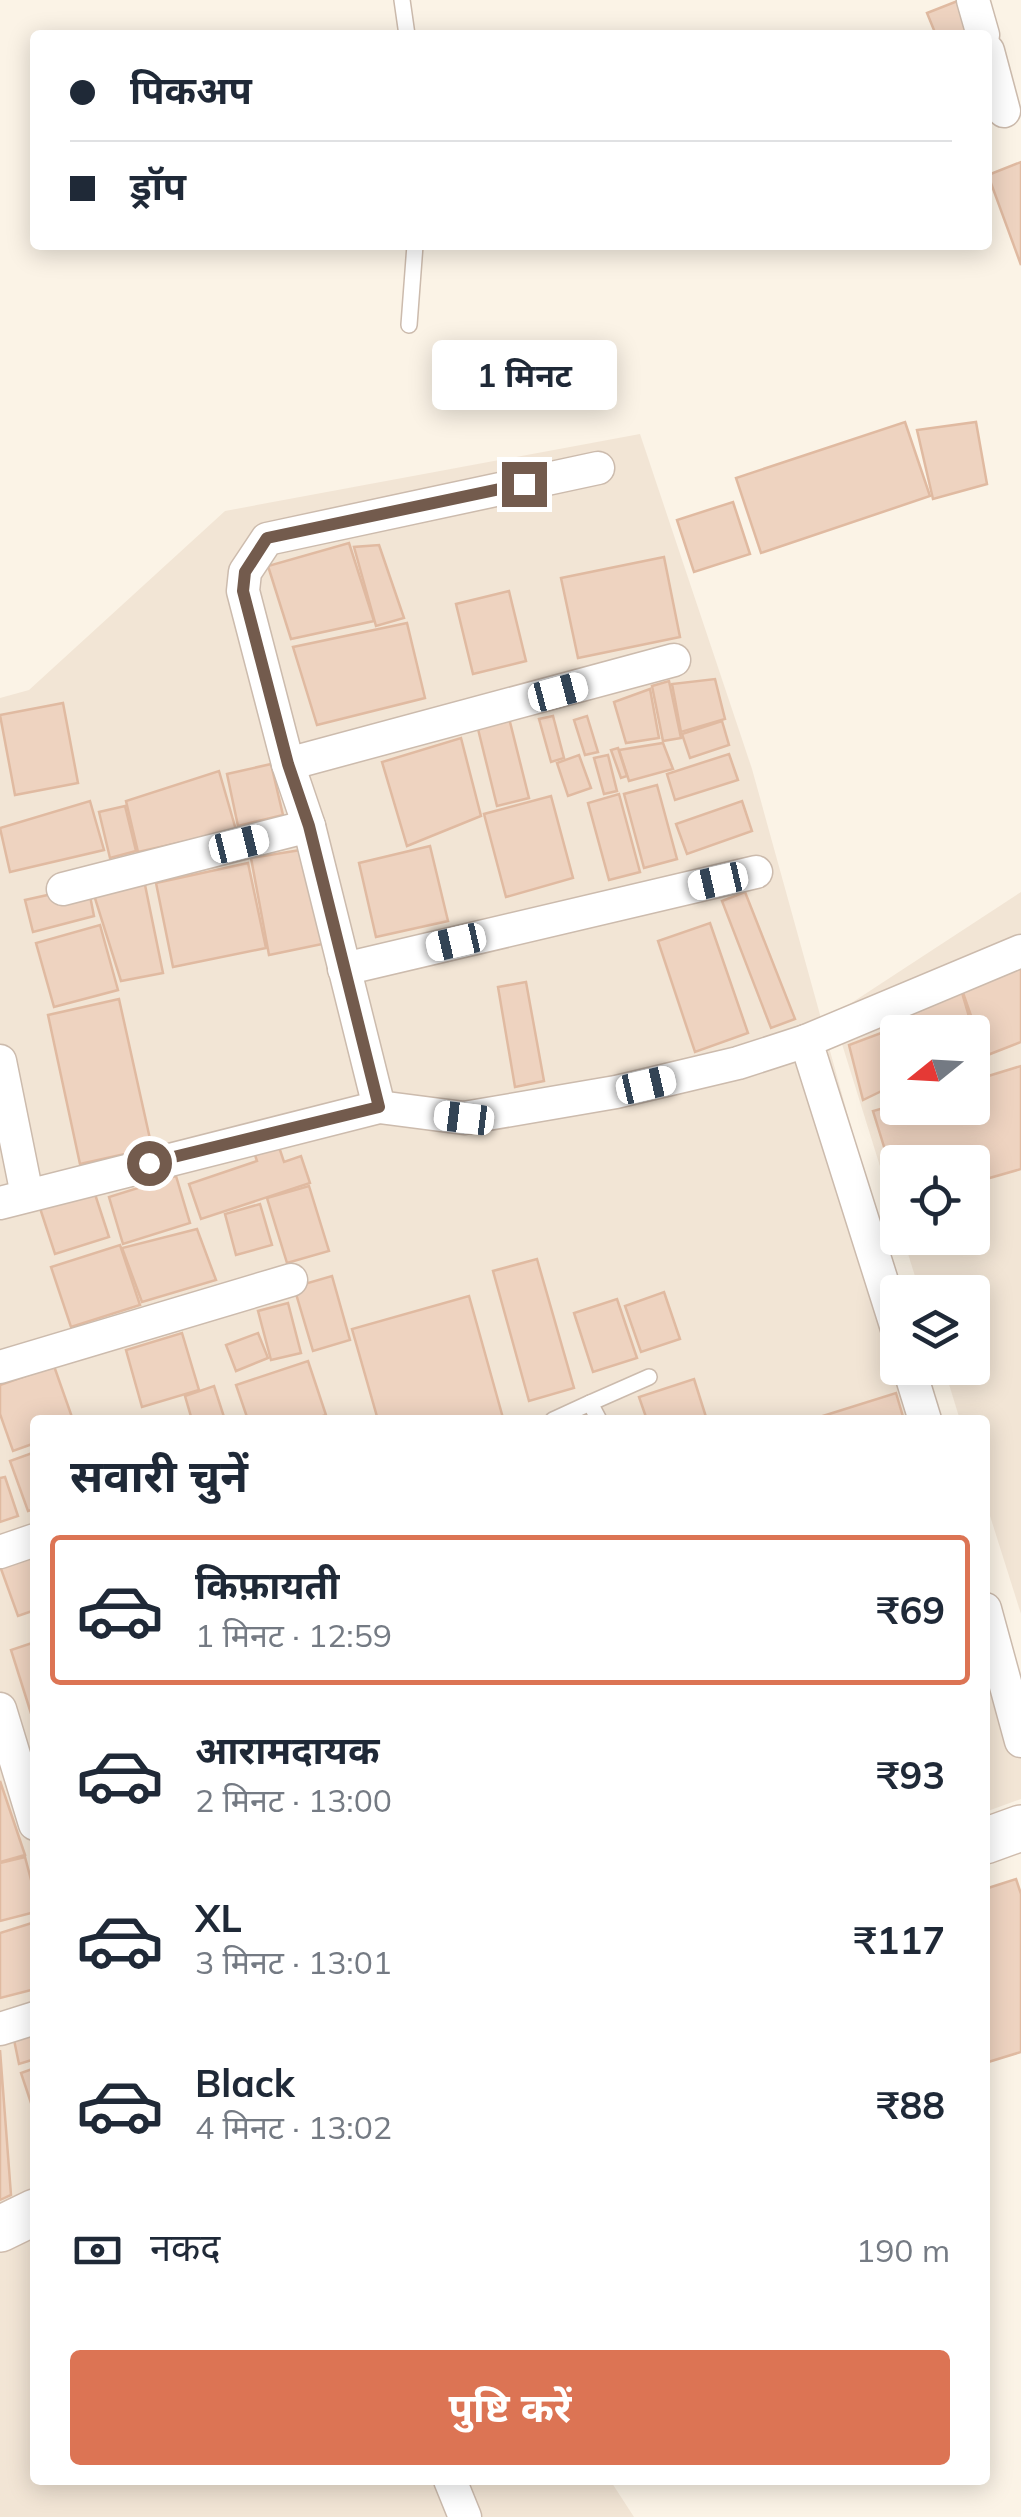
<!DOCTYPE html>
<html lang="hi">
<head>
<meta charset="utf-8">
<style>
	body { margin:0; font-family:Mulish,"Noto Sans Devanagari",sans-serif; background:#f6f6f7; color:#1f2937; height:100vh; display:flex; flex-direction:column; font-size:38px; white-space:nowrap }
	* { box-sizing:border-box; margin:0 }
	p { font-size:32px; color:#747a83 }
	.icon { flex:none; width:55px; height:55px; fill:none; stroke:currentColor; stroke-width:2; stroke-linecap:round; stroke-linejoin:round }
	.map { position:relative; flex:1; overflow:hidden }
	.sheet { position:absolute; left:30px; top:1415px; width:960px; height:1070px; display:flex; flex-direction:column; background:#fff; border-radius:10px; box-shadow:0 5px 25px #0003 }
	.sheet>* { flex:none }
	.hud { position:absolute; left:30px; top:30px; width:962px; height:220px; border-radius:10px; box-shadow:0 5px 25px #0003; display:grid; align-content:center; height:220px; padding:0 40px; background:#fff }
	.needle { width:65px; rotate:252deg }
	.controls { position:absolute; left:880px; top:1015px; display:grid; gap:20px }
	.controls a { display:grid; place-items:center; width:110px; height:110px; border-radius:10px; background:#fff; box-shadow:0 5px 25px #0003; font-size:50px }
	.end { position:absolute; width:45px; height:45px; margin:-22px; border:12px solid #735b4d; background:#fff; box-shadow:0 0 0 5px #fff }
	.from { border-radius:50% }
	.bubble { position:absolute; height:70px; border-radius:10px; background:#fff; box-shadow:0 5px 25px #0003; font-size:32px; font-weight:700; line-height:70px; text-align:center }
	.car { position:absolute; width:30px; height:60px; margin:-30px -15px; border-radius:12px; box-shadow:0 0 8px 2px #0007; background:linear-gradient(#fff 24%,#345 0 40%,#fff 0 76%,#345 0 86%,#fff 0) }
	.hud b { display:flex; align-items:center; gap:35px; height:95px; font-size:38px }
	.hud b+b { border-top:2px solid #e0e1e3 }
	.hud i { width:25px; height:25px; background:#1f2937 }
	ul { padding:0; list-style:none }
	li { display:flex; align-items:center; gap:30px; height:150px; margin:0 20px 15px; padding:0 20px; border:5px solid transparent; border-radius:10px }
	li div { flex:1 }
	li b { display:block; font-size:38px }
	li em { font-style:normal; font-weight:700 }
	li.active { border-color:#dc7454 }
	li>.icon { width:90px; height:90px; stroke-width:1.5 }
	h2 { padding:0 40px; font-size:45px; line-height:120px }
	.pay { display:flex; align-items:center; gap:25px; height:110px; padding:0 40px; font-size:38px }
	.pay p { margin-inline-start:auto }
	.cta { display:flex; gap:20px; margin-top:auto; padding:20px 40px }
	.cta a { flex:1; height:115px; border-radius:10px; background:#dc7454; color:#fff; font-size:40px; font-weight:700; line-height:115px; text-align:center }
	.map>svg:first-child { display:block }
	.residential { fill:#f2e5d5; fill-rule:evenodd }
	.building { fill:#eed3c0; stroke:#e0baa1; stroke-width:2.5 }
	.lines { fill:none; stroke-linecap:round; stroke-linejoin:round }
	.lane-casing { stroke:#ccbbad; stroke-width:18 }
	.street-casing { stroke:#ccbbad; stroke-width:35 }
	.secondary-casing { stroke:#d0bdae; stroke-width:48 }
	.lane { stroke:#fff; stroke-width:15 }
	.street { stroke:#fff; stroke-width:32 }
	.secondary { stroke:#fff; stroke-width:45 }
	.route { stroke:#735b4d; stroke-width:12 }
</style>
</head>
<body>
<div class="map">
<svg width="1021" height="2517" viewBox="0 0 1021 2517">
	<rect width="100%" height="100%" fill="#fbf3e6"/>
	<g class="residential">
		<path d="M640 434 752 769 897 1293 898 1368 933 1420H35V2196L0 2213V698L29 690 225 511Z"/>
		<path d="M1021 892V1614L985 1500V1420H960L944 1368H972V1292H920L903 1238H972V1162H898L897 1221 833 1015ZM898 1032H972V1108H898Z"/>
		<path d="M985 1608 1021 1718V1799L985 1812Z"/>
		<path d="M35 2234V2480H610L634 2517H0V2250Z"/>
	</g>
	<g class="building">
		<path d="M960 0 974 35H936L927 13Z"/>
		<path d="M1021 162V265L988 175Z"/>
		<path d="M905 422 930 496 761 553 736 478Z"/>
		<path d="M976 422 987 484 933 499 917 430Z"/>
		<path d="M733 502 750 554 694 572 677 520Z"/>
		<path d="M349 543 374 621 291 639 268 566Z"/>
		<path d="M379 545 404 618 376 626 354 547Z"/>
		<path d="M664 557 680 637 578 658 561 578Z"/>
		<path d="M509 591 526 661 473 674 456 604Z"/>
		<path d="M407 623 425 698 317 725 293 647Z"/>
		<path d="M715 679 725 719 681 732 672 684Z"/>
		<path d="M669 681 681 738 663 741 652 686Z"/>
		<path d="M650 689 659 738 626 743 614 702Z"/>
		<path d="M63 703 78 783 15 795 0 715Z"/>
		<path d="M553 716 564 758 551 762 539 719Z"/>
		<path d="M587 716 598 752 585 755 574 720Z"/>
		<path d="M509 718 529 798 497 806 477 725Z"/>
		<path d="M722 721 729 745 690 758 682 734Z"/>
		<path d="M461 738 481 816 407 846 382 762Z"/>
		<path d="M663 743 673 769 629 781 619 750Z"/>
		<path d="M618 748 627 776 621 778 611 750Z"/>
		<path d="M729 754 738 780 675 800 667 774Z"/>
		<path d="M579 755 591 788 568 796 557 763Z"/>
		<path d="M608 755 617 791 604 794 594 758Z"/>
		<path d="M271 764 283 815 238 826 227 774Z"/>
		<path d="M219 771 236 830 138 852 126 801Z"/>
		<path d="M657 785 677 859 644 868 624 794Z"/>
		<path d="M619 794 640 872 609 880 588 803Z"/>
		<path d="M551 796 573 878 506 897 484 814Z"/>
		<path d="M90 801 104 850 10 872 0 828Z"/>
		<path d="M742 801 752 831 687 854 676 824Z"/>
		<path d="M125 806 136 851 110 858 99 812Z"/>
		<path d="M430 846 448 921 376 937 359 863Z"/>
		<path d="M313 848 327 943 269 955 251 858Z"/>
		<path d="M248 863 266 948 173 967 156 883Z"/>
		<path d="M144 880 163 973 121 981 93 892Z"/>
		<path d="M88 886 94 916 33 932 25 900Z"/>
		<path d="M745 892 795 1019 771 1028 722 901Z"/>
		<path d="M710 923 748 1033 695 1052 658 941Z"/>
		<path d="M100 925 118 990 54 1007 36 943Z"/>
		<path d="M1021 968V1042L985 1056 961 987Z"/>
		<path d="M526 982 544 1081 515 1087 498 987Z"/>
		<path d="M960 986 978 1047 972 1049V1032H910L902 1003Z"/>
		<path d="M119 999 152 1148 80 1164 48 1015Z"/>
		<path d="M897 1027 898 1083 863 1100 849 1045Z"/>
		<path d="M1021 1066V1169L972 1183V1162H898V1192L873 1111 898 1104V1108H972V1081Z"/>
		<path d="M277 1141 284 1162 301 1156 310 1183 201 1219 189 1184 257 1161 253 1149Z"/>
		<path d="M176 1176 190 1223 123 1244 109 1197Z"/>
		<path d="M92 1185 109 1237 55 1254 38 1202Z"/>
		<path d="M309 1186 329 1251 287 1263 267 1198Z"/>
		<path d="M260 1204 272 1245 236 1255 225 1214Z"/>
		<path d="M197 1229 216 1280 142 1302 122 1248Z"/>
		<path d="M120 1245 140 1305 71 1327 51 1267Z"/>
		<path d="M537 1259 574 1388 529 1401 493 1271Z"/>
		<path d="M332 1276 350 1340 313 1351 294 1287Z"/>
		<path d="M664 1292 680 1339 641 1352 625 1306Z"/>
		<path d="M469 1296 503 1418 378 1420 352 1329Z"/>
		<path d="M617 1299 637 1358 593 1372 574 1313Z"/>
		<path d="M288 1303 301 1353 271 1360 258 1311Z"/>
		<path d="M182 1333 199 1390 142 1407 126 1350Z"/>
		<path d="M258 1333 268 1358 236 1371 226 1345Z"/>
		<path d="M308 1361 326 1415 311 1420H248L236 1385Z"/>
		<path d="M54 1366 73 1420H35V1443L13 1451 0 1414V1385Z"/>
		<path d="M694 1379 706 1417 696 1420H647L639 1397Z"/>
		<path d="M214 1386 225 1420H192L185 1396Z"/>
		<path d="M896 1393 904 1420H810Z"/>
		<path d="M35 1452V1509L28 1511 10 1461Z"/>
		<path d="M5 1477 18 1516 0 1522V1478Z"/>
		<path d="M35 1553V1610L18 1616 0 1566Z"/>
		<path d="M35 1642V1726L11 1650Z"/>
		<path d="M0 1781 25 1855 0 1862Z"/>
		<path d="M25 1857 35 1895V1912L0 1921V1863Z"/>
		<path d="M1016 1879 1021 1894V2052L985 2063V1889Z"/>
		<path d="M35 1922V1989L0 1998V1933Z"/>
		<path d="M35 2030V2059L19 2064 13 2035Z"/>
		<path d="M0 2050 11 2195 0 2200Z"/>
		<path d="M35 2068V2109H33L21 2073Z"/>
	</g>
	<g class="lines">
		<defs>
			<g id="lane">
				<path d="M402 0 407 35"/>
				<path d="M409 325 415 245"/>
				<path d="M590 1403 649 1377"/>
				<path d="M553 1420 590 1403 599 1420"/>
			</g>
			<g id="street">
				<path d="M973 0 983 35"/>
				<path d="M988 51 1004 111"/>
				<path d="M288 764 674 660"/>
				<path d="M63 889 309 826"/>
				<path d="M344 969 756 872"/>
				<path d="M0 1061 27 1195"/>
				<path d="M379 1107 309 826 288 764 243 591 245 572 267 539 598 468"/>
				<path d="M0 1203 379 1107 464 1118 616 1092 738 1063 806 1041"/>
				<path d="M898 1332 806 1041 1021 951"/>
				<path d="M0 1367 291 1280"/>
				<path d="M909 1368 925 1420"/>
				<path d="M0 1552 35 1540"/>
				<path d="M985 1609 1021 1741"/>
				<path d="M0 1709 35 1824"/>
				<path d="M0 2029 35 2018"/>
				<path d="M450 2480 465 2517"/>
			</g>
			<g id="secondary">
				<path d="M985 1841 1021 1828"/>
				<path d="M0 2229 35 2212"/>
			</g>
		</defs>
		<use href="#lane" class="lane-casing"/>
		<use href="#street" class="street-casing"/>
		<use href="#secondary" class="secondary-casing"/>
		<use href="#lane" class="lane"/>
		<use href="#street" class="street"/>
		<use href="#secondary" class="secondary"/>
	</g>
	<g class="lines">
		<path class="route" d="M149 1163 379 1107 309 826 288 764 243 591 245 572 267 538 524 484"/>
	</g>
</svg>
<div class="controls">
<a><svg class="needle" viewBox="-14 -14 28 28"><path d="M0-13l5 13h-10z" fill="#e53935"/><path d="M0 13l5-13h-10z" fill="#747a83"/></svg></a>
<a><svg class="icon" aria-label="locate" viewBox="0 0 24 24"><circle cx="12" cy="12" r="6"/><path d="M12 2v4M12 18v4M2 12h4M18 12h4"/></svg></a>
<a><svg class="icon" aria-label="layers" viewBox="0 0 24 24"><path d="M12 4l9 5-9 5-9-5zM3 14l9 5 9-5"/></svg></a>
</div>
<i class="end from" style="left:149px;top:1163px"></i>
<i class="end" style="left:524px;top:484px"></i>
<div class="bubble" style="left:432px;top:340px;width:185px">1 मिनट</div>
<i class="car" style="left:558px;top:692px;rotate:75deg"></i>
<i class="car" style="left:239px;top:844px;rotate:76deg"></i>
<i class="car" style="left:718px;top:881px;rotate:257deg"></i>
<i class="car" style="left:456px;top:942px;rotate:257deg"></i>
<i class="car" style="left:646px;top:1085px;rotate:77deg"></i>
<i class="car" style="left:464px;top:1118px;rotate:277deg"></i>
<div class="hud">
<b><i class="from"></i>पिकअप</b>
<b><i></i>ड्रॉप</b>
</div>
<section class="sheet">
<h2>सवारी चुनें</h2>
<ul>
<li class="active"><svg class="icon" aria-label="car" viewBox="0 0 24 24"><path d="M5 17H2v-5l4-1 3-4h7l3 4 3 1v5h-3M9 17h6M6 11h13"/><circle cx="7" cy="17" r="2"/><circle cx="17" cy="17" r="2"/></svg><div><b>किफ़ायती</b><p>1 मिनट · 12:59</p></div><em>₹69</em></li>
<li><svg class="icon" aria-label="car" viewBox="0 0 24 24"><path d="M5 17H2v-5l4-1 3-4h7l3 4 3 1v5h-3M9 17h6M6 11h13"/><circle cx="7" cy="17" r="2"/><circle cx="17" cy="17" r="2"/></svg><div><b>आरामदायक</b><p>2 मिनट · 13:00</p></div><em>₹93</em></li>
<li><svg class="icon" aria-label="car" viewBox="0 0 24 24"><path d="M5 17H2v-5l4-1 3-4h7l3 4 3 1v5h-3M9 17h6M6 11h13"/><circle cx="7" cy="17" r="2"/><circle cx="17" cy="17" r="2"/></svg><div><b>XL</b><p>3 मिनट · 13:01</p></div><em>₹117</em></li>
<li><svg class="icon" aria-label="car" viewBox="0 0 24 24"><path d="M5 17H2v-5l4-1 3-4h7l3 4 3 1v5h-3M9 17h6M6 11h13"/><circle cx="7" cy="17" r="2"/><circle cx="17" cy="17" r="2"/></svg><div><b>Black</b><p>4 मिनट · 13:02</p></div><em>₹88</em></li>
</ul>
<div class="pay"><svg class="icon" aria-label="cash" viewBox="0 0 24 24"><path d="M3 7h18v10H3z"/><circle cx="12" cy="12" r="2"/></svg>नकद<p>190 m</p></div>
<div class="cta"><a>पुष्टि करें</a></div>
</section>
</div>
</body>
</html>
